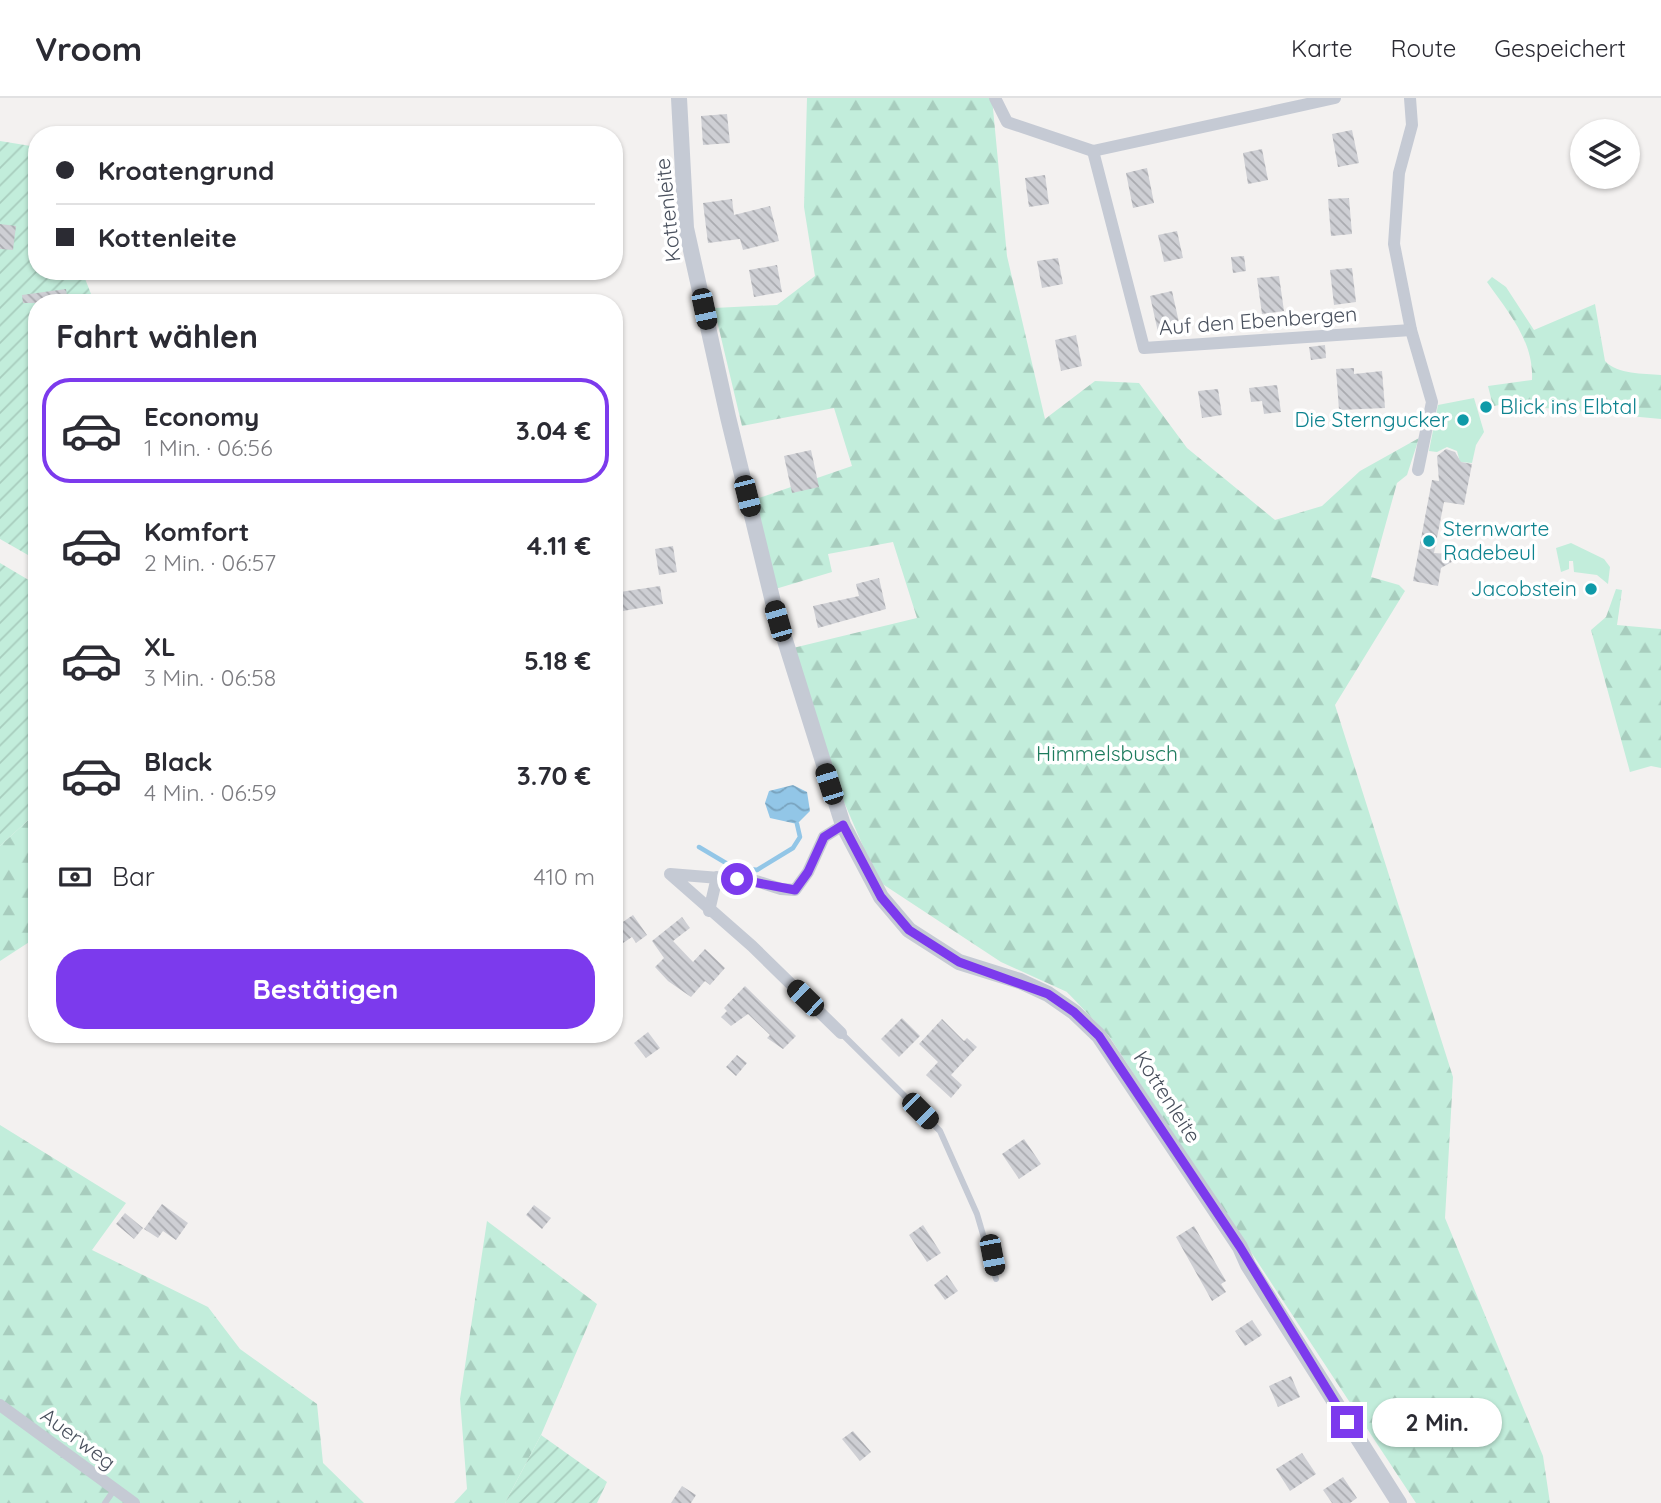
<!DOCTYPE html>
<html lang="de">
<head>
<meta charset="utf-8">
<style>
	body { margin:0; font-family:Quicksand,sans-serif; background:#f2f2f3; color:#2b2b33; height:100vh; display:flex; flex-direction:column; font-size:26px; white-space:nowrap }
	* { box-sizing:border-box; margin:0 }
	p { font-size:23px; color:#7c7c81 }
	.icon { flex:none; width:38px; height:38px; fill:none; stroke:currentColor; stroke-width:2; stroke-linecap:round; stroke-linejoin:round }
	.map { position:relative; flex:1; overflow:hidden }
	.details { position:absolute; left:28px; top:196px; width:595px; height:749px; display:flex; flex-direction:column; background:#fff; border-radius:28px; box-shadow:0 2px 5px #0004 }
	.details>* { flex:none }
	.banner { position:absolute; left:28px; top:28px; width:595px; height:154px; border-radius:28px; box-shadow:0 2px 5px #0004; display:grid; align-content:center; height:154px; padding:0 28px; background:#fff }
	.buttons { position:absolute; left:1570px; top:21px; display:grid; gap:14px }
	.buttons a { display:grid; place-items:center; width:70px; height:70px; border-radius:50%; background:#fff; box-shadow:0 2px 5px #0004; font-size:35px }
	.end { position:absolute; width:32px; height:32px; margin:-16px; border:9px solid #7c3aed; background:#fff; box-shadow:0 0 0 4px #fff }
	.from { border-radius:50% }
	.bubble { position:absolute; height:49px; border-radius:24px; background:#fff; box-shadow:0 2px 5px #0004; font-size:23px; font-weight:700; line-height:49px; text-align:center }
	.car { position:absolute; width:21px; height:42px; margin:-21px -10px; border-radius:9px; box-shadow:0 0 5px 2px #0007; background:linear-gradient(#222 24%,#8ab4d8 0 40%,#222 0 76%,#8ab4d8 0 86%,#222 0) }
	.banner b { display:flex; align-items:center; gap:24px; height:66px; font-size:26px }
	.banner b+b { border-top:2px solid #e1e1e2 }
	.banner i { width:18px; height:18px; background:#2b2b33 }
	ul { padding:0; list-style:none }
	li { display:flex; align-items:center; gap:21px; height:105px; margin:0 14px 10px; padding:0 14px; border:4px solid transparent; border-radius:28px }
	li div { flex:1 }
	li b { display:block; font-size:26px }
	li em { font-style:normal; font-weight:700 }
	li.current { border-color:#7c3aed }
	li>.icon { width:63px; height:63px; stroke-width:1.5 }
	h2 { padding:0 28px; font-size:32px; line-height:84px }
	.pay { display:flex; align-items:center; gap:18px; height:77px; padding:0 28px; font-size:26px }
	.pay p { margin-inline-start:auto }
	.action { display:flex; gap:14px; margin-top:auto; padding:14px 28px }
	.action a { flex:1; height:80px; border-radius:28px; background:#7c3aed; color:#fff; font-size:28px; font-weight:700; line-height:80px; text-align:center }
	header { display:flex; align-items:center; gap:42px; box-sizing:border-box; height:98px; padding:0 35px; background:#fff; border-bottom:2px solid #e1e1e2 }
	header strong { font-size:33px }
	nav { display:flex; gap:38px; margin-inline-start:auto; font-size:24px }
	.map>svg:first-child { display:block }
	.grass { fill:#c2eddb }
	.forest { fill:url(#forest-firs) }
	.garden { fill:url(#garden-furrows) }
	.water { fill:url(#water-waves) }
	.lines { fill:none; stroke-linecap:round; stroke-linejoin:round }
	.stream { stroke:#92c6e7; stroke-width:4.5 }
	.building { fill:url(#building-back-hatch) }
	.service { stroke:#c5cad4; stroke-width:6 }
	.minor { stroke:#c5cad4; stroke-width:12 }
	.tertiary { stroke:#c5cad4; stroke-width:16 }
	.route { stroke:#7c3aed; stroke-width:9 }
	.culture-dot { fill:#0f9aa8; stroke:#fff; stroke-width:2.5 }
	.labels { text-anchor:middle; stroke-width:7; stroke-linejoin:round; paint-order:stroke }
	.street-label { font-size:21px; fill:#49505d; stroke:#fff }
	.culture-label { font-size:21px; fill:#0d838f; stroke:#fff; text-anchor:start }
	.park-label { font-size:21px; fill:#1d7b5d; stroke:#fff }
</style>
</head>
<body>
<header>
<strong>Vroom</strong>
<nav><a>Karte</a><a>Route</a><a>Gespeichert</a></nav>
</header>
<div class="map">
<svg width="1661" height="1405" viewBox="0 0 1661 1405">
	<defs>
		<pattern id="forest-firs" width="22" height="20" patternUnits="userSpaceOnUse" patternTransform="scale(1.75)"><rect width="22" height="20" fill="#c2eddb"/><path d="M5 1l3.5 6h-7zM16 11l3.5 6h-7z" fill="#a8cdbe"/></pattern>
		<pattern id="garden-furrows" width="10" height="10" patternUnits="userSpaceOnUse" patternTransform="scale(1.75)"><rect width="10" height="10" fill="#c2eddb"/><path d="M-1 1l2-2M0 10L10 0M9 11l2-2" fill="none" stroke="#a8cdbe"/></pattern>
		<pattern id="water-waves" width="16" height="10" patternUnits="userSpaceOnUse" patternTransform="scale(1.75)"><rect width="16" height="10" fill="#92c6e7"/><path d="M0 5q4-4 8 0t8 0" fill="none" stroke="#79a3be"/></pattern>
		<pattern id="building-back-hatch" width="6" height="6" patternUnits="userSpaceOnUse" patternTransform="scale(1.75)"><rect width="6" height="6" fill="#cecfd4"/><path d="M-1 5l2 2M0 0l6 6M5-1l2 2" fill="none" stroke="#a9aaaf"/></pattern>
	</defs>
	<rect width="100%" height="100%" fill="#f3f1f0"/>
	<g class="grass">
		<path d="M1474 300 1484 334 1476 347 1472 365 1460 364 1457 353 1447 349 1437 354 1429 353 1438 307Z"/>
		<path d="M1571 445 1604 461 1610 469 1608 486 1597 477 1574 474 1573 463H1569V471L1561 474 1556 450Z"/>
	</g>
	<g class="forest">
		<path d="M807 0H992L1007 158 1045 321 1095 283 1139 285 1187 350 1275 422 1322 408 1360 373 1419 340 1407 377 1397 385 1371 479 1399 487 1405 493 1335 607 1453 979 1445 1120 1543 1358 1550 1405H1416L1109 938 1067 894 1001 864 878 783 807 618 793 550 917 520 893 444 828 456 832 474 772 492 756 401 852 368 834 310 742 328 714 210 777 207 815 178 804 109Z"/>
		<path d="M1492 179 1506 189 1534 232 1595 206 1605 263C1618 277 1643 275 1661 277V321L1545 310 1527 303 1493 308 1488 288 1532 282C1534 243 1508 214 1487 184Z"/>
		<path d="M1616 491 1622 492 1617 527 1661 531V670L1651 668 1630 674 1591 532 1606 519Z"/>
		<path d="M37 714V839L0 863V748Z"/>
		<path d="M0 1027 126 1105 92 1152 208 1209 240 1251 317 1306 323 1365 364 1405H0Z"/>
		<path d="M487 1123 597 1206 541 1337 505 1405H454L467 1391 460 1301Z"/>
	</g>
	<g class="garden">
		<path d="M0 43 37 49V173H82L93 201 92 205H37L35 461 0 441Z"/>
		<path d="M0 465 37 487V714L0 748Z"/>
		<path d="M541 1337 607 1384 597 1405H505Z"/>
	</g>
	<path class="water" d="M793 687 807 694 810 713 797 726 770 720 765 705 769 693Z"/>
	<g class="lines">
		<path class="stream" d="M699 749 731 768 757 772 793 750 800 739 797 726"/>
	</g>
	<g class="building">
		<path d="M727 16 730 45 703 47 701 18Z"/>
		<path d="M1352 32 1359 65 1338 69 1332 36Z"/>
		<path d="M1262 51 1268 82 1248 86 1243 55Z"/>
		<path d="M1147 70 1154 105 1133 110 1126 75Z"/>
		<path d="M1045 77 1049 106 1029 109 1025 80Z"/>
		<path d="M1349 100 1352 136 1331 138 1328 101Z"/>
		<path d="M732 101 734 117 770 108 779 143 743 152 740 141 708 145 703 105Z"/>
		<path d="M0 126 16 128 13 152 0 151Z"/>
		<path d="M1177 133 1183 160 1164 164 1158 137Z"/>
		<path d="M1244 158 1246 173 1233 175 1231 159Z"/>
		<path d="M1058 160 1063 186 1042 190 1037 163Z"/>
		<path d="M777 167 782 194 754 199 749 172Z"/>
		<path d="M1352 170 1356 204 1334 207 1330 172Z"/>
		<path d="M1279 178 1284 213 1262 216 1257 180Z"/>
		<path d="M66 191 68 205H23L22 197Z"/>
		<path d="M1172 193 1180 229 1158 234 1150 198Z"/>
		<path d="M1076 237 1082 268 1061 273 1055 242Z"/>
		<path d="M1325 247 1326 260 1311 262 1309 249Z"/>
		<path d="M1354 270V276L1382 273 1385 310 1339 312 1336 271Z"/>
		<path d="M1277 287 1281 314 1264 316 1262 303 1251 304 1249 290Z"/>
		<path d="M1218 291 1222 317 1202 320 1198 293Z"/>
		<path d="M1446 351 1455 354 1461 364 1472 366 1464 407 1444 404 1434 455 1464 457 1441 470 1438 488 1413 483 1432 382 1439 383 1437 358Z"/>
		<path d="M811 352 819 389 792 395 784 358Z"/>
		<path d="M673 448 677 474 659 477 655 451Z"/>
		<path d="M879 480 886 511 818 530 813 508 859 498 856 486Z"/>
		<circle cx="1591" cy="491" r="7"/>
		<path d="M660 488 663 506 623 513 620 494Z"/>
		<path d="M633 817 647 837 636 845 632 839 614 851V830Z"/>
		<path d="M682 819 690 830 673 843 693 864 705 851 725 870 710 887 705 883 691 899 668 883 655 869 664 860 652 843Z"/>
		<path d="M745 888 796 938 783 951 767 940 770 937 748 916 731 928 721 919 727 913 724 910Z"/>
		<path d="M902 920 920 938 899 959 881 941Z"/>
		<path d="M942 921 964 943 967 940 977 949 951 977 962 987 951 1000 926 977 938 964 919 946Z"/>
		<path d="M648 934 660 950 646 960 634 945Z"/>
		<path d="M737 957 747 965 736 978 726 969Z"/>
		<path d="M1024 1041 1041 1066 1019 1081 1002 1056Z"/>
		<path d="M162 1106 188 1125 176 1142 163 1133 158 1140 144 1131Z"/>
		<path d="M534 1107 551 1120 542 1131 526 1117Z"/>
		<path d="M125 1115 143 1130 134 1141 116 1126Z"/>
		<path d="M923 1127 941 1155 927 1164 909 1137Z"/>
		<path d="M1194 1128 1226 1183 1221 1186 1226 1194 1212 1203 1176 1139Z"/>
		<path d="M947 1177 958 1193 945 1202 934 1187Z"/>
		<path d="M1252 1222 1262 1237 1245 1248 1235 1233Z"/>
		<path d="M1291 1278 1300 1299 1278 1309 1269 1288Z"/>
		<path d="M853 1333 871 1354 860 1363 842 1341Z"/>
		<path d="M1302 1355 1316 1376 1290 1393 1276 1371Z"/>
		<path d="M1343 1379 1357 1400 1350 1405H1332L1323 1392Z"/>
		<path d="M682 1388 696 1397 691 1405H671Z"/>
	</g>
	<g class="lines">
		<g class="service">
			<path d="M841 935 940 1033 977 1116 996 1181"/>
			<path d="M105 1405 114 1392"/>
		</g>
		<g class="minor">
			<path d="M995 0 1007 24 1093 53 1335 0"/>
			<path d="M1410 0 1412 27 1399 75 1394 146 1411 232 1432 304 1418 372"/>
			<path d="M1093 53 1144 250 1411 232"/>
			<path d="M709 813 717 779"/>
			<path d="M841 935 752 848 670 776 756 783 781 791 795 792 808 774 824 739 843 727"/>
			<path d="M0 1307 134 1405"/>
		</g>
		<path class="tertiary" d="M679 0 686 130 728 319 773 504 843 727 881 799 909 832 959 864 1020 883 1048 896 1074 914 1099 938 1240 1149 1248 1167 1399 1405"/>
	</g>
	<g class="lines">
		<path class="route" d="M737 781 795 792 808 774 824 739 843 727 881 799 909 832 959 864 1048 896 1074 914 1099 938 1240 1149 1347 1324"/>
	</g>
	<g class="culture-dot">
		<circle cx="1486" cy="309" r="7"/>
		<circle cx="1463" cy="322" r="7"/>
		<circle cx="1429" cy="443" r="7"/>
		<circle cx="1591" cy="491" r="7"/>
	</g>
	<g class="labels">
		<g class="street-label">
			<text transform="translate(668 112) rotate(-96)" y="7">Kottenleite</text>
			<text transform="translate(1258 223) rotate(-4)" y="7">Auf den Ebenbergen</text>
			<text transform="translate(1167 999) rotate(57)" y="7">Kottenleite</text>
			<text transform="translate(78 1341) rotate(37)" y="7">Auerweg</text>
		</g>
		<g class="culture-label">
			<text x="1500" y="316">Blick ins Elbtal</text>
			<text x="1449" y="329" text-anchor="end">Die Sterngucker</text>
			<text x="1443" y="438">Sternwarte<tspan x="1443" dy="24">Radebeul</tspan></text>
			<text x="1577" y="498" text-anchor="end">Jacobstein</text>
		</g>
		<g class="park-label">
			<text x="1107" y="663">Himmelsbusch</text>
		</g>
	</g>
</svg>
<div class="buttons">
<a><svg class="icon" aria-label="layers" viewBox="0 0 24 24"><path d="M12 4l9 5-9 5-9-5zM3 14l9 5 9-5"/></svg></a>
</div>
<i class="end from" style="left:737px;top:781px"></i>
<i class="end" style="left:1347px;top:1324px"></i>
<div class="bubble" style="left:1372px;top:1300px;width:130px">2 Min.</div>
<i class="car" style="left:704px;top:211px;rotate:168deg"></i>
<i class="car" style="left:747px;top:398px;rotate:166deg"></i>
<i class="car" style="left:778px;top:523px;rotate:344deg"></i>
<i class="car" style="left:829px;top:686px;rotate:342deg"></i>
<i class="car" style="left:805px;top:900px;rotate:314deg"></i>
<i class="car" style="left:920px;top:1013px;rotate:135deg"></i>
<i class="car" style="left:992px;top:1157px;rotate:169deg"></i>
<div class="banner">
<b><i class="from"></i>Kroatengrund</b>
<b><i></i>Kottenleite</b>
</div>
<section class="details">
<h2>Fahrt wählen</h2>
<ul>
<li class="current"><svg class="icon" aria-label="car" viewBox="0 0 24 24"><path d="M5 17H2v-5l4-1 3-4h7l3 4 3 1v5h-3M9 17h6M6 11h13"/><circle cx="7" cy="17" r="2"/><circle cx="17" cy="17" r="2"/></svg><div><b>Economy</b><p>1 Min. · 06:56</p></div><em>3.04 €</em></li>
<li><svg class="icon" aria-label="car" viewBox="0 0 24 24"><path d="M5 17H2v-5l4-1 3-4h7l3 4 3 1v5h-3M9 17h6M6 11h13"/><circle cx="7" cy="17" r="2"/><circle cx="17" cy="17" r="2"/></svg><div><b>Komfort</b><p>2 Min. · 06:57</p></div><em>4.11 €</em></li>
<li><svg class="icon" aria-label="car" viewBox="0 0 24 24"><path d="M5 17H2v-5l4-1 3-4h7l3 4 3 1v5h-3M9 17h6M6 11h13"/><circle cx="7" cy="17" r="2"/><circle cx="17" cy="17" r="2"/></svg><div><b>XL</b><p>3 Min. · 06:58</p></div><em>5.18 €</em></li>
<li><svg class="icon" aria-label="car" viewBox="0 0 24 24"><path d="M5 17H2v-5l4-1 3-4h7l3 4 3 1v5h-3M9 17h6M6 11h13"/><circle cx="7" cy="17" r="2"/><circle cx="17" cy="17" r="2"/></svg><div><b>Black</b><p>4 Min. · 06:59</p></div><em>3.70 €</em></li>
</ul>
<div class="pay"><svg class="icon" aria-label="cash" viewBox="0 0 24 24"><path d="M3 7h18v10H3z"/><circle cx="12" cy="12" r="2"/></svg>Bar<p>410 m</p></div>
<div class="action"><a>Bestätigen</a></div>
</section>
</div>
</body>
</html>
